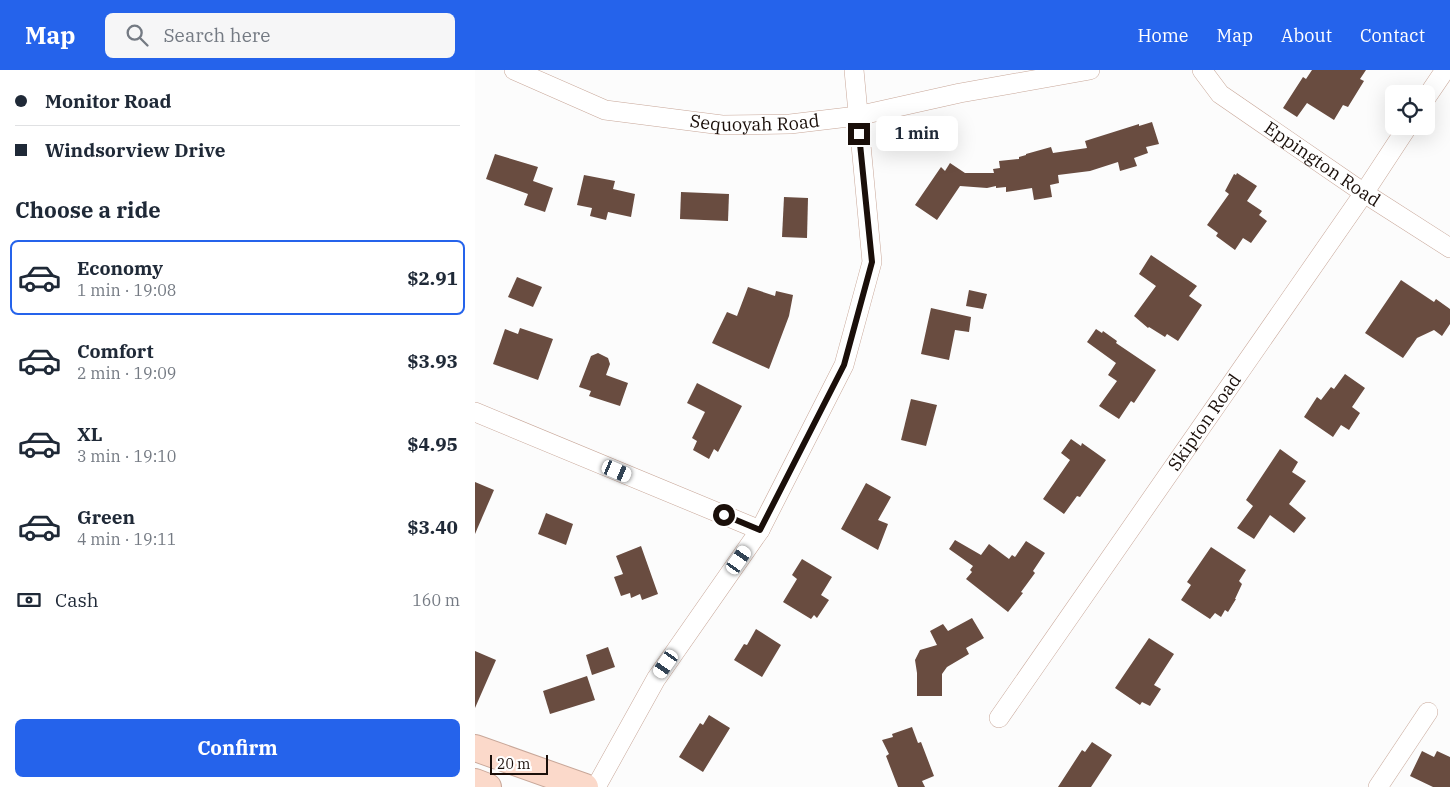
<!DOCTYPE html>
<html lang="en">
<head>
<meta charset="utf-8">
<style>
	body { margin:0; font-family:"IBM Plex Serif",serif; background:#f6f6f7; color:#1f2937; height:100vh; display:flex; flex-direction:column; font-size:19px; white-space:nowrap }
	* { box-sizing:border-box; margin:0 }
	p { font-size:16px; color:#747a83 }
	.icon { flex:none; width:28px; height:28px; fill:none; stroke:currentColor; stroke-width:2; stroke-linecap:round; stroke-linejoin:round }
	.map { position:relative; flex:1; overflow:hidden }
	.sheet { display:flex; flex-direction:column; background:#fff; width:475px }
	.sheet>* { flex:none }
	.top-card { display:grid; align-content:center; height:110px; padding:0 15px; background:#fff }
	.buttons { position:absolute; left:910px; top:15px; display:grid; gap:10px }
	.buttons a { display:grid; place-items:center; width:50px; height:50px; border-radius:8px; background:#fff; box-shadow:0 5px 20px #0002; font-size:25px }
	.scale { position:absolute; left:15px; bottom:12px; width:58px; box-sizing:border-box; padding-left:5px; border:2px solid #1a0f0a; border-top:0; font-size:14px; line-height:18px; white-space:nowrap; color:#1a0f0a; -webkit-text-stroke:4px #fff; paint-order:stroke }
	.end { position:absolute; width:22px; height:22px; margin:-11px; border:6px solid #1a0f0a; background:#fff; box-shadow:0 0 0 2px #fff }
	.from { border-radius:50% }
	.bubble { position:absolute; height:35px; border-radius:8px; background:#fff; box-shadow:0 5px 20px #0002; font-size:16px; font-weight:700; line-height:35px; text-align:center }
	.car { position:absolute; width:15px; height:30px; margin:-15px -8px; border-radius:6px; box-shadow:0 0 4px 1px #0007; background:linear-gradient(#fff 24%,#345 0 40%,#fff 0 76%,#345 0 86%,#fff 0) }
	.top-card b { display:flex; align-items:center; gap:18px; height:48px; font-size:19px }
	.top-card b+b { border-top:1px solid #e0e1e3 }
	.top-card i { width:12px; height:12px; background:#1f2937 }
	ul { padding:0; list-style:none }
	li { display:flex; align-items:center; gap:15px; height:75px; margin:0 10px 8px; padding:0 5px; border:2px solid transparent; border-radius:8px }
	li div { flex:1 }
	li b { display:block; font-size:19px }
	li em { font-style:normal; font-weight:700 }
	li.selected { border-color:#2563eb }
	li>.icon { width:45px; height:45px; stroke-width:1.5 }
	h2 { padding:0 15px; font-size:22px; line-height:60px }
	.pay { display:flex; align-items:center; gap:12px; height:55px; padding:0 15px; font-size:19px }
	.pay p { margin-inline-start:auto }
	.cta { display:flex; gap:10px; margin-top:auto; padding:10px 15px }
	.cta a { flex:1; height:58px; border-radius:8px; background:#2563eb; color:#fff; font-size:20px; font-weight:700; line-height:58px; text-align:center }
	header { display:flex; align-items:center; gap:30px; box-sizing:border-box; height:70px; padding:0 25px; background:#2563eb; color:#fff }
	header strong { font-size:24px }
	nav { display:flex; gap:28px; margin-inline-start:auto; font-size:18px }
	.search { width:350px; height:45px; background:#f6f6f7; display:flex; align-items:center; gap:12px; box-sizing:border-box; padding:0 18px; border-radius:8px; color:#747a83; font-size:19px }
	main { display:flex; flex:1; min-height:0 }
	.map>svg:first-child { display:block }
	.building { fill:#694c40 }
	.lines { fill:none; stroke-linecap:round; stroke-linejoin:round }
	.minor-casing { stroke:#c8a799; stroke-width:20 }
	.secondary-casing { stroke:#c8a799; stroke-width:28 }
	.minor { stroke:#fff; stroke-width:19 }
	.secondary { stroke:#fbd9ca; stroke-width:26 }
	.route { stroke:#1a0f0a; stroke-width:6 }
	.labels { text-anchor:middle; stroke-width:5; stroke-linejoin:round; paint-order:stroke }
	.street-label { font-size:18px; fill:#1a0f0a; stroke:#fff }
</style>
</head>
<body>
<header>
<strong>Map</strong>
<div class="search"><svg class="icon" aria-label="search" viewBox="0 0 24 24"><circle cx="10" cy="10" r="6"/><path d="M15 15l6 6"/></svg>Search here</div>
<nav><a>Home</a><a>Map</a><a>About</a><a>Contact</a></nav>
</header>
<main>
<section class="sheet">
<div class="top-card">
<b><i class="from"></i>Monitor Road</b>
<b><i></i>Windsorview Drive</b>
</div>
<h2>Choose a ride</h2>
<ul>
<li class="selected"><svg class="icon" aria-label="car" viewBox="0 0 24 24"><path d="M5 17H2v-5l4-1 3-4h7l3 4 3 1v5h-3M9 17h6M6 11h13"/><circle cx="7" cy="17" r="2"/><circle cx="17" cy="17" r="2"/></svg><div><b>Economy</b><p>1 min · 19:08</p></div><em>$2.91</em></li>
<li><svg class="icon" aria-label="car" viewBox="0 0 24 24"><path d="M5 17H2v-5l4-1 3-4h7l3 4 3 1v5h-3M9 17h6M6 11h13"/><circle cx="7" cy="17" r="2"/><circle cx="17" cy="17" r="2"/></svg><div><b>Comfort</b><p>2 min · 19:09</p></div><em>$3.93</em></li>
<li><svg class="icon" aria-label="car" viewBox="0 0 24 24"><path d="M5 17H2v-5l4-1 3-4h7l3 4 3 1v5h-3M9 17h6M6 11h13"/><circle cx="7" cy="17" r="2"/><circle cx="17" cy="17" r="2"/></svg><div><b>XL</b><p>3 min · 19:10</p></div><em>$4.95</em></li>
<li><svg class="icon" aria-label="car" viewBox="0 0 24 24"><path d="M5 17H2v-5l4-1 3-4h7l3 4 3 1v5h-3M9 17h6M6 11h13"/><circle cx="7" cy="17" r="2"/><circle cx="17" cy="17" r="2"/></svg><div><b>Green</b><p>4 min · 19:11</p></div><em>$3.40</em></li>
</ul>
<div class="pay"><svg class="icon" aria-label="cash" viewBox="0 0 24 24"><path d="M3 7h18v10H3z"/><circle cx="12" cy="12" r="2"/></svg>Cash<p>160 m</p></div>
<div class="cta"><a>Confirm</a></div>
</section>
<div class="map">
<svg width="975" height="717" viewBox="0 0 975 717">
	<rect width="100%" height="100%" fill="#fcfcfc"/>
	<g class="building">
		<path d="M837 0H891L885 9 889 11 873 37 868 35 859 50 832 33 822 47 808 38 828 7 831 9Z"/>
		<path d="M677 52 684 74 671 77 673 83 659 88 662 96 645 101 643 92 615 101 583 105 584 113 575 115 577 127 559 130 557 118 531 122V117L521 118V116L512 118 485 116 462 150 440 135 466 97 470 101 475 93 490 103H519L518 99 525 98 524 91 544 89V87L551 85V84L576 77 578 83 612 78 610 71 664 54V56Z"/>
		<path d="M20 84 63 97 58 111 78 118 70 142 49 135 53 124 11 109Z"/>
		<path d="M762 103 782 116 772 131 787 141 784 145 792 151 776 173 768 168 760 180 741 166 743 163 732 155 754 124 750 121 759 104 761 105Z"/>
		<path d="M109 105 140 111 138 119 160 124 156 147 133 142 131 150 115 146 117 138 102 135Z"/>
		<path d="M206 122 254 124 253 151 205 149Z"/>
		<path d="M309 127 333 128 332 168 307 167Z"/>
		<path d="M676 185 722 216 714 226 727 235 703 271 692 264 690 267 674 257 673 258 659 246 681 216 664 204Z"/>
		<path d="M42 207 67 217 58 237 33 227Z"/>
		<path d="M926 210 959 232 961 229 975 239V254L967 266 959 260 942 268 928 288 890 263Z"/>
		<path d="M273 217 300 226 301 221 318 225 314 246 294 299 237 273 252 242 262 246Z"/>
		<path d="M494 220 512 224 508 239 491 236Z"/>
		<path d="M456 238 496 247 494 262 480 260 474 290 446 284Z"/>
		<path d="M45 258 78 269 63 310 18 294 30 259 43 264Z"/>
		<path d="M621 259 627 263 628 261 642 271 641 273 681 300 659 333 656 331 644 349 624 336 642 311 633 305 641 293 612 272Z"/>
		<path d="M123 283 133 288 135 294 131 305 153 313 145 336 114 326 116 321 104 317 116 286Z"/>
		<path d="M870 304 890 318 877 337 885 343 874 360 866 355 858 367 829 347 842 327 846 330 856 317 859 319Z"/>
		<path d="M222 313 267 336 243 382 239 379 234 389 218 380 222 371 217 368 230 342 212 333Z"/>
		<path d="M436 329 462 335 451 376 426 370Z"/>
		<path d="M596 369 606 376 607 373 631 390 605 427 602 426 589 444 568 429 595 390 586 383Z"/>
		<path d="M805 379 823 392 817 402 831 411 814 434 831 448 819 463 795 445 779 469 762 458 778 436 771 430Z"/>
		<path d="M0 412 19 420 0 464Z"/>
		<path d="M391 413 416 427 403 450 413 454 403 480 366 459Z"/>
		<path d="M71 443 98 454 91 475 63 464Z"/>
		<path d="M480 470 506 485 514 474 534 489 537 485 540 487 551 471 570 483 558 501 560 503 546 522 548 523 533 542 491 509 497 502 495 500 498 496 474 479Z"/>
		<path d="M166 476 183 524 167 530 165 524 156 528 155 523 146 526 139 507 148 504 141 486Z"/>
		<path d="M736 477 771 500 764 511 767 514 760 529H761L753 542 750 540 746 547 740 543 735 549 706 530 716 515 712 512Z"/>
		<path d="M327 489 357 507 346 525 354 530 342 548 339 545 336 549 308 532 322 509 317 505Z"/>
		<path d="M497 548 509 568 491 578 494 584 472 597 467 604V626H442V603L440 590 445 580 462 575 455 561 468 554 473 561Z"/>
		<path d="M281 559 306 575 287 607 259 590 269 574 272 575Z"/>
		<path d="M674 568 699 584 679 615 686 619 675 636 667 632 665 635 640 618Z"/>
		<path d="M133 577 140 597 117 605 111 585Z"/>
		<path d="M0 581 21 590 0 638Z"/>
		<path d="M112 606 120 630 75 644 68 621Z"/>
		<path d="M234 645 255 658 228 702 204 687 225 653 228 655Z"/>
		<path d="M437 657 443 673 446 672 459 706 447 711 450 717H423L411 686 414 684 407 670 418 667 417 664Z"/>
		<path d="M617 672 637 685 616 717H583L607 680 610 682Z"/>
		<path d="M947 681 959 687 962 681 975 687V717H958L935 706Z"/>
	</g>
	<g class="lines">
		<defs>
			<g id="minor">
				<path id="s1" d="M39 0 130 40 247 55 315 54 382 46 485 23 615 0"/>
				<path id="s2" d="M727 0 745 24 889 123 975 178"/>
				<path d="M951 28 970 0"/>
				<path d="M0 342 285 460"/>
				<path id="s3" d="M524 648 889 123 933 56"/>
				<path d="M121 717 181 609 285 460 369 295 397 192 379 0"/>
				<path d="M903 717 953 642"/>
			</g>
			<g id="secondary">
				<path d="M0 678 110 717"/>
				<path d="M0 712 13 717"/>
			</g>
		</defs>
		<use href="#minor" class="minor-casing"/>
		<use href="#secondary" class="secondary-casing"/>
		<use href="#minor" class="minor"/>
		<use href="#secondary" class="secondary"/>
	</g>
	<g class="lines">
		<path class="route" d="M249 445 285 460 369 295 397 192 384 64"/>
	</g>
	<g class="labels">
		<g class="street-label">
			<text dy="6" stroke="none"><textPath href="#s1" startOffset="250">Sequoyah Road</textPath></text>
			<text dy="6" stroke="none"><textPath href="#s2" startOffset="154">Eppington Road</textPath></text>
			<text dy="6" stroke="none"><textPath href="#s3" startOffset="360">Skipton Road</textPath></text>
		</g>
	</g>
</svg>
<div class="buttons">
<a><svg class="icon" aria-label="locate" viewBox="0 0 24 24"><circle cx="12" cy="12" r="6"/><path d="M12 2v4M12 18v4M2 12h4M18 12h4"/></svg></a>
</div>
<div class="scale">20 m</div>
<i class="end from" style="left:249px;top:445px"></i>
<i class="end" style="left:384px;top:64px"></i>
<div class="bubble" style="left:401px;top:46px;width:82px">1 min</div>
<i class="car" style="left:142px;top:401px;rotate:113deg"></i>
<i class="car" style="left:264px;top:490px;rotate:35deg"></i>
<i class="car" style="left:191px;top:594px;rotate:215deg"></i>
</div>
</main>
</body>
</html>
